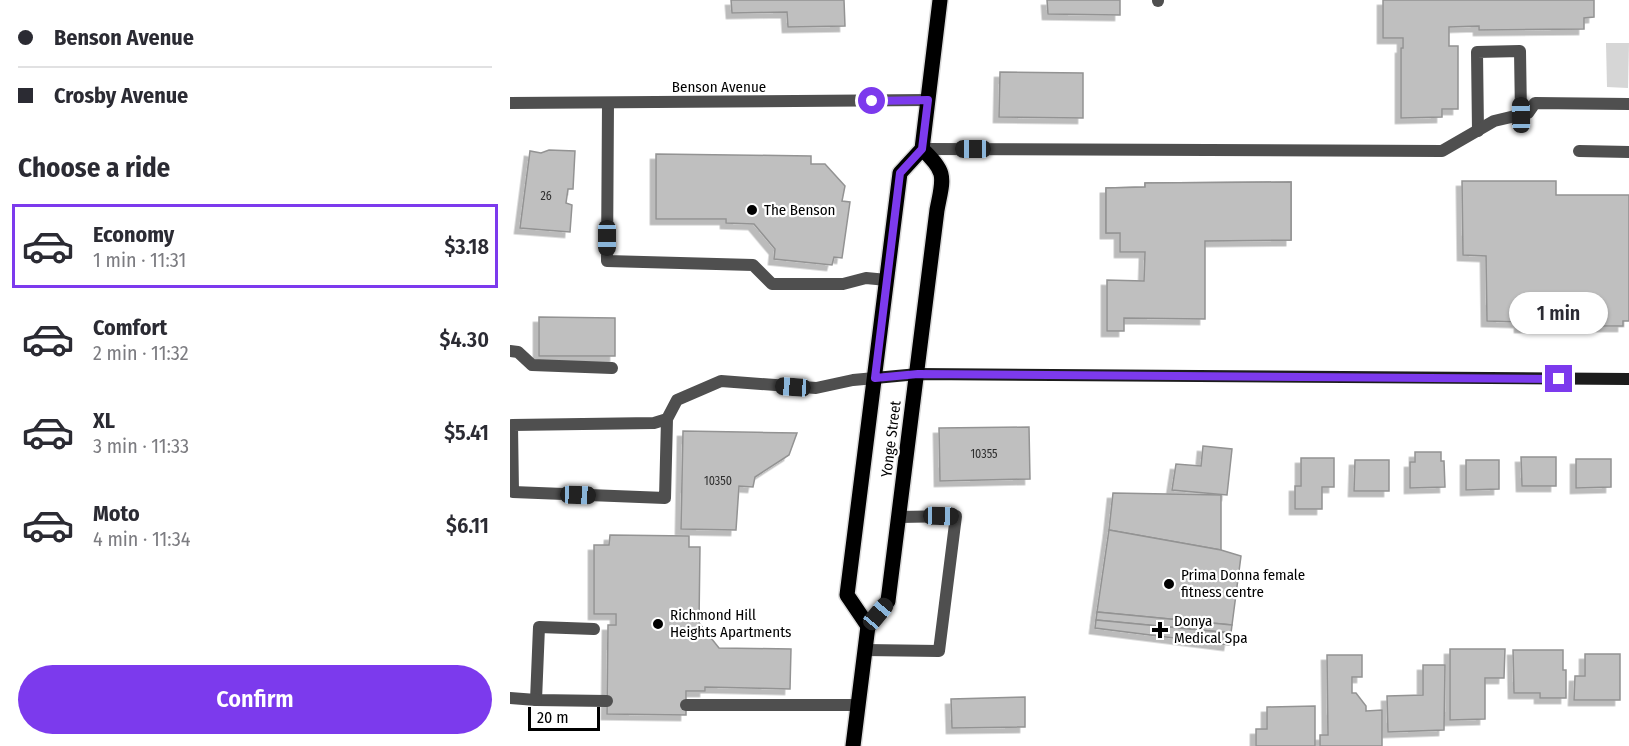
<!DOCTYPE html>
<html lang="en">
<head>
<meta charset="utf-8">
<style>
	body { margin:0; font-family:"Fira Sans Condensed",sans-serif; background:#f7f7f7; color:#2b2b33; height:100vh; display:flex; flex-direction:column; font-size:22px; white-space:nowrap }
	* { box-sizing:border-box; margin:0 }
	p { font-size:20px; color:#7c7c81 }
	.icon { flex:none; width:33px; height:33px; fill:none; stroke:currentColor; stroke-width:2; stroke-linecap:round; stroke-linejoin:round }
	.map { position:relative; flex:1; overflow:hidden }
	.drawer { display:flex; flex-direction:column; background:#fff; width:510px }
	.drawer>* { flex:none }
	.hud { display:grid; align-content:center; height:132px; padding:0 18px; background:#fff }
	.scale { position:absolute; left:18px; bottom:15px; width:72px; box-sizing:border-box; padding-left:6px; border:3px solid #000; border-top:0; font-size:16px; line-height:21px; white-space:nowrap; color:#000; -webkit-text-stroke:4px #fff; paint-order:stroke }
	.end { position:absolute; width:27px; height:27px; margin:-14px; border:8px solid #7c3aed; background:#fff; box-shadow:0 0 0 3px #fff }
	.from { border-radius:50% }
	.bubble { position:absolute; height:42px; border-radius:21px; background:#fff; box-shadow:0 2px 4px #0004; font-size:20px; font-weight:600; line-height:42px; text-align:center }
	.car { position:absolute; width:18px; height:36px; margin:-18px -9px; border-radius:8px; box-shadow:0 0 4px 2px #0007; background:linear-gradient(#222 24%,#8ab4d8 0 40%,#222 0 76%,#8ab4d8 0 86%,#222 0) }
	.hud b { display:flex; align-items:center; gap:21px; height:57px; font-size:22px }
	.hud b+b { border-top:2px solid #e1e1e2 }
	.hud i { width:15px; height:15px; background:#2b2b33 }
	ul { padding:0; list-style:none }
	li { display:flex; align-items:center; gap:18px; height:84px; margin:0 12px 9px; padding:0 6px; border:3px solid transparent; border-radius:0px }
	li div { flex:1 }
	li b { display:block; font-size:22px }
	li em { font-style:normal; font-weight:600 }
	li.on { border-color:#7c3aed }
	li>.icon { width:54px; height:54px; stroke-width:1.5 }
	h2 { padding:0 18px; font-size:27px; line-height:72px }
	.action { display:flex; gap:12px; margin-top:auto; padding:12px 18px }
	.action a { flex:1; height:69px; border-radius:36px; background:#7c3aed; color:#fff; font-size:24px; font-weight:600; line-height:69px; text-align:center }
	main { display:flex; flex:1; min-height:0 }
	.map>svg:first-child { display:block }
	.green { fill:#d6d6d6 }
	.building { fill:#bfbfbf; stroke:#939393; stroke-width:1.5; filter:url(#shadow) }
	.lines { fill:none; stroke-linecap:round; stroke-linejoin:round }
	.primary-casing { stroke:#dbdbdb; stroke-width:18 }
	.lane { stroke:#4f4f4f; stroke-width:12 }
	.street { stroke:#4f4f4f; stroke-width:12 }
	.secondary { stroke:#1c1c1c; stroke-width:12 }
	.primary { stroke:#000; stroke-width:15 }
	.route { stroke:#7c3aed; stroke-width:8 }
	.poi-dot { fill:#000; stroke:#fff; stroke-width:2 }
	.labels { text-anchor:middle; stroke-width:4.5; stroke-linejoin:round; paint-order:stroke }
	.number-label { font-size:12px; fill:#303030 }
	.street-label { font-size:15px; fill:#000; stroke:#fff }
	.poi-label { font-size:15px; fill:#000; stroke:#fff; text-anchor:start }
</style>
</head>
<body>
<main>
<section class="drawer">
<div class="hud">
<b><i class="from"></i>Benson Avenue</b>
<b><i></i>Crosby Avenue</b>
</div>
<h2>Choose a ride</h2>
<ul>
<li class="on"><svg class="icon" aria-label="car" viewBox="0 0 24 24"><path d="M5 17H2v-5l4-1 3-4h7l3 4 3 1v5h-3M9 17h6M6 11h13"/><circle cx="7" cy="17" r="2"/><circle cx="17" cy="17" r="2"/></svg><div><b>Economy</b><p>1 min · 11:31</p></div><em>$3.18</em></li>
<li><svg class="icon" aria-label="car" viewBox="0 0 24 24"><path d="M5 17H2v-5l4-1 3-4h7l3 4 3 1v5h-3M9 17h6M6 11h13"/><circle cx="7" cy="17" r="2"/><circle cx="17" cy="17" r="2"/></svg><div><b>Comfort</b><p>2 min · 11:32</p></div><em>$4.30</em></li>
<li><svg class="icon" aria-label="car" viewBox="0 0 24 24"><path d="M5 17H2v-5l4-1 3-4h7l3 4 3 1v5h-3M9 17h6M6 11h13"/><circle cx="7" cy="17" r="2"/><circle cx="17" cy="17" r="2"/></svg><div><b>XL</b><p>3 min · 11:33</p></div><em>$5.41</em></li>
<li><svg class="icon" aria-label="car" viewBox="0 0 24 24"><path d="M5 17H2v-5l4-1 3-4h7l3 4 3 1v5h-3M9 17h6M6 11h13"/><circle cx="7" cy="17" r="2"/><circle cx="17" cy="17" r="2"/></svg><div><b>Moto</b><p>4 min · 11:34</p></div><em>$6.11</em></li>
</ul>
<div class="action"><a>Confirm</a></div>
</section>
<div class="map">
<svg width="1119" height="746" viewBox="0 0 1119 746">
	<defs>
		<filter id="shadow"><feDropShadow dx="-5.5" dy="5.5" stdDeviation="0" flood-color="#0004"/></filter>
	</defs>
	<rect width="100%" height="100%" fill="#fff"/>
	<path class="green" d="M1096 43H1119L1118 88 1097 87Z"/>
	<g class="building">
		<path d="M221 0H334L335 26 278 27 277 12 222 13Z"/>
		<path d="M537 0H610V15L538 14Z"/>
		<path d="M873 0H1084V17L1074 18V29L969 30V26L939 27V46H948V109H932V117L891 118V48H893V38H873Z"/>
		<path d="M490 72 573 73V118L489 117Z"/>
		<path d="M39 150 65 151 63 189H58L56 203 62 205 60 232 10 228 20 151 31 153Z"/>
		<path d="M146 154 301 156V164H315L335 186 332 201 340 202 332 258 324 257 322 265 264 259 265 249 244 224 216 223V219H146Z"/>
		<path d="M952 181H1046V195H1119V321H1113V326H1078V321H1062L1063 327H1010V322L977 321 976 256 953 255Z"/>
		<path d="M781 182V240L637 241V232L596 233V188L635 187V183Z"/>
		<path d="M781 182V240L695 241V319L614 318V331H597V280L634 281 635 252H610V233H596V188L635 187V183Z"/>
		<path d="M29 317 105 318V356H29Z"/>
		<path d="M519 427 520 479 430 481 429 428Z"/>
		<path d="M173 431 287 433 279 455 245 477 243 487 229 486 226 530 171 529Z"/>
		<path d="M693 446 722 449 717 495 662 490 666 464 691 466Z"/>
		<path d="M905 452H931V461H934L935 487 900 488V462H905Z"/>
		<path d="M1011 457H1046V486H1012Z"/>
		<path d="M791 458H824V487H812V509H785V486H791Z"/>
		<path d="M1066 459H1101V487L1066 488Z"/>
		<path d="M845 460H879V491H844Z"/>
		<path d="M956 460H989V489L956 490Z"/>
		<path d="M603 493 711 495V550L599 530Z"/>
		<path d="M599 530 711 550 731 556 722 625 587 612Z"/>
		<path d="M100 535 179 536V547H190L189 623 209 648 281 649 280 689 195 687V691H176V715L97 714 98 625H106V614H84V545H99Z"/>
		<path d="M587 612 722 625 721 633 586 620Z"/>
		<path d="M586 620 721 633 719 645 585 628Z"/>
		<path d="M940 649H995L994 678H975V719L940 720Z"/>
		<path d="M1003 650H1053V670H1056V698H1030V693H1004Z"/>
		<path d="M1075 654H1110V700H1064L1065 676H1075Z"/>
		<path d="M817 655H852V677H842V693H846L856 706V711L872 710V746H810V735H818Z"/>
		<path d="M913 665H935L934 730 878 732 877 696 913 695Z"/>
		<path d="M515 697V727L442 728 441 699Z"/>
		<path d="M805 706V746H746V729H757V707Z"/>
	</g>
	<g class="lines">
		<defs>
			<g id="primary">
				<path d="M358 626 337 595 390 173 412 149 430 0"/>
				<path d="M343 746 358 626 378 601 427 210C433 178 438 173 412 149"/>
			</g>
		</defs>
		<use href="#primary" class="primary-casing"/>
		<g class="lane">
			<path d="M648 0V1"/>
			<path d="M98 103 97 261 243 265 262 284H333L356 278 377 280"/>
			<path d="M968 131 967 52 1010 51 1011 115"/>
			<path d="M412 149 932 151 984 121 1018 113 1025 103 1119 104"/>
			<path d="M1069 151 1119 152"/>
			<path d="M0 351 8 352 22 365 102 368"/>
			<path d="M157 419 155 498 3 492 2 425 144 423 157 419 167 400 211 381 306 388 343 380 365 378"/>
			<path d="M84 629 29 627 26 700 97 701"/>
			<path d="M355 650 429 651 446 516 389 517"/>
			<path d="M0 698 26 700"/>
			<path d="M176 705H348"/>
		</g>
		<path class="street" d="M0 103 418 100"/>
		<path class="secondary" d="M365 378 408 374 1119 379"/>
		<use href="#primary" class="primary"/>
	</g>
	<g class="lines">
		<path class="route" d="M362 101 418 100 412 149 390 173 365 378 408 374 1049 379"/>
	</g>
	<g class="poi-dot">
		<circle cx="242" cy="210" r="6"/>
		<circle cx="659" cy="584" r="6"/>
		<circle cx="148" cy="624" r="6"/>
		<path d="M647 621h6v6h6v6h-6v6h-6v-6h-6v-6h6z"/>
	</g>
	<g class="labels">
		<g class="number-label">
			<text x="36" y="200">26</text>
			<text x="474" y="458">10355</text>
			<text x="208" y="485">10350</text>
		</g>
		<g class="street-label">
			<text x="209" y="92">Benson Avenue</text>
			<text transform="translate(381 439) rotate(-83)" y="5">Yonge Street</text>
		</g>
		<g class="poi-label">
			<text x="254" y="215">The Benson</text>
			<text x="671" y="580">Prima Donna female<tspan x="671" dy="17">fitness centre</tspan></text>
			<text x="160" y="620">Richmond Hill<tspan x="160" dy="17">Heights Apartments</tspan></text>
			<text x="664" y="626">Donya<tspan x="664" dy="17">Medical Spa</tspan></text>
		</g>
	</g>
</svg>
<div class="scale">20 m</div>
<i class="end from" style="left:362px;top:101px"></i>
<i class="end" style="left:1049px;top:379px"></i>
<div class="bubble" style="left:999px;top:292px;width:99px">1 min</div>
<i class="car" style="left:1011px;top:115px;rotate:359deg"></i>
<i class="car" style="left:463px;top:149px;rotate:270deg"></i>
<i class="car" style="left:97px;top:238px;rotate:180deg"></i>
<i class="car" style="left:283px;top:387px;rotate:274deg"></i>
<i class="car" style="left:68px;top:495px;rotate:92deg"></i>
<i class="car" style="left:431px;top:516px;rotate:91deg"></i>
<i class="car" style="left:368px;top:614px;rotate:40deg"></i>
</div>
</main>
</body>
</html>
